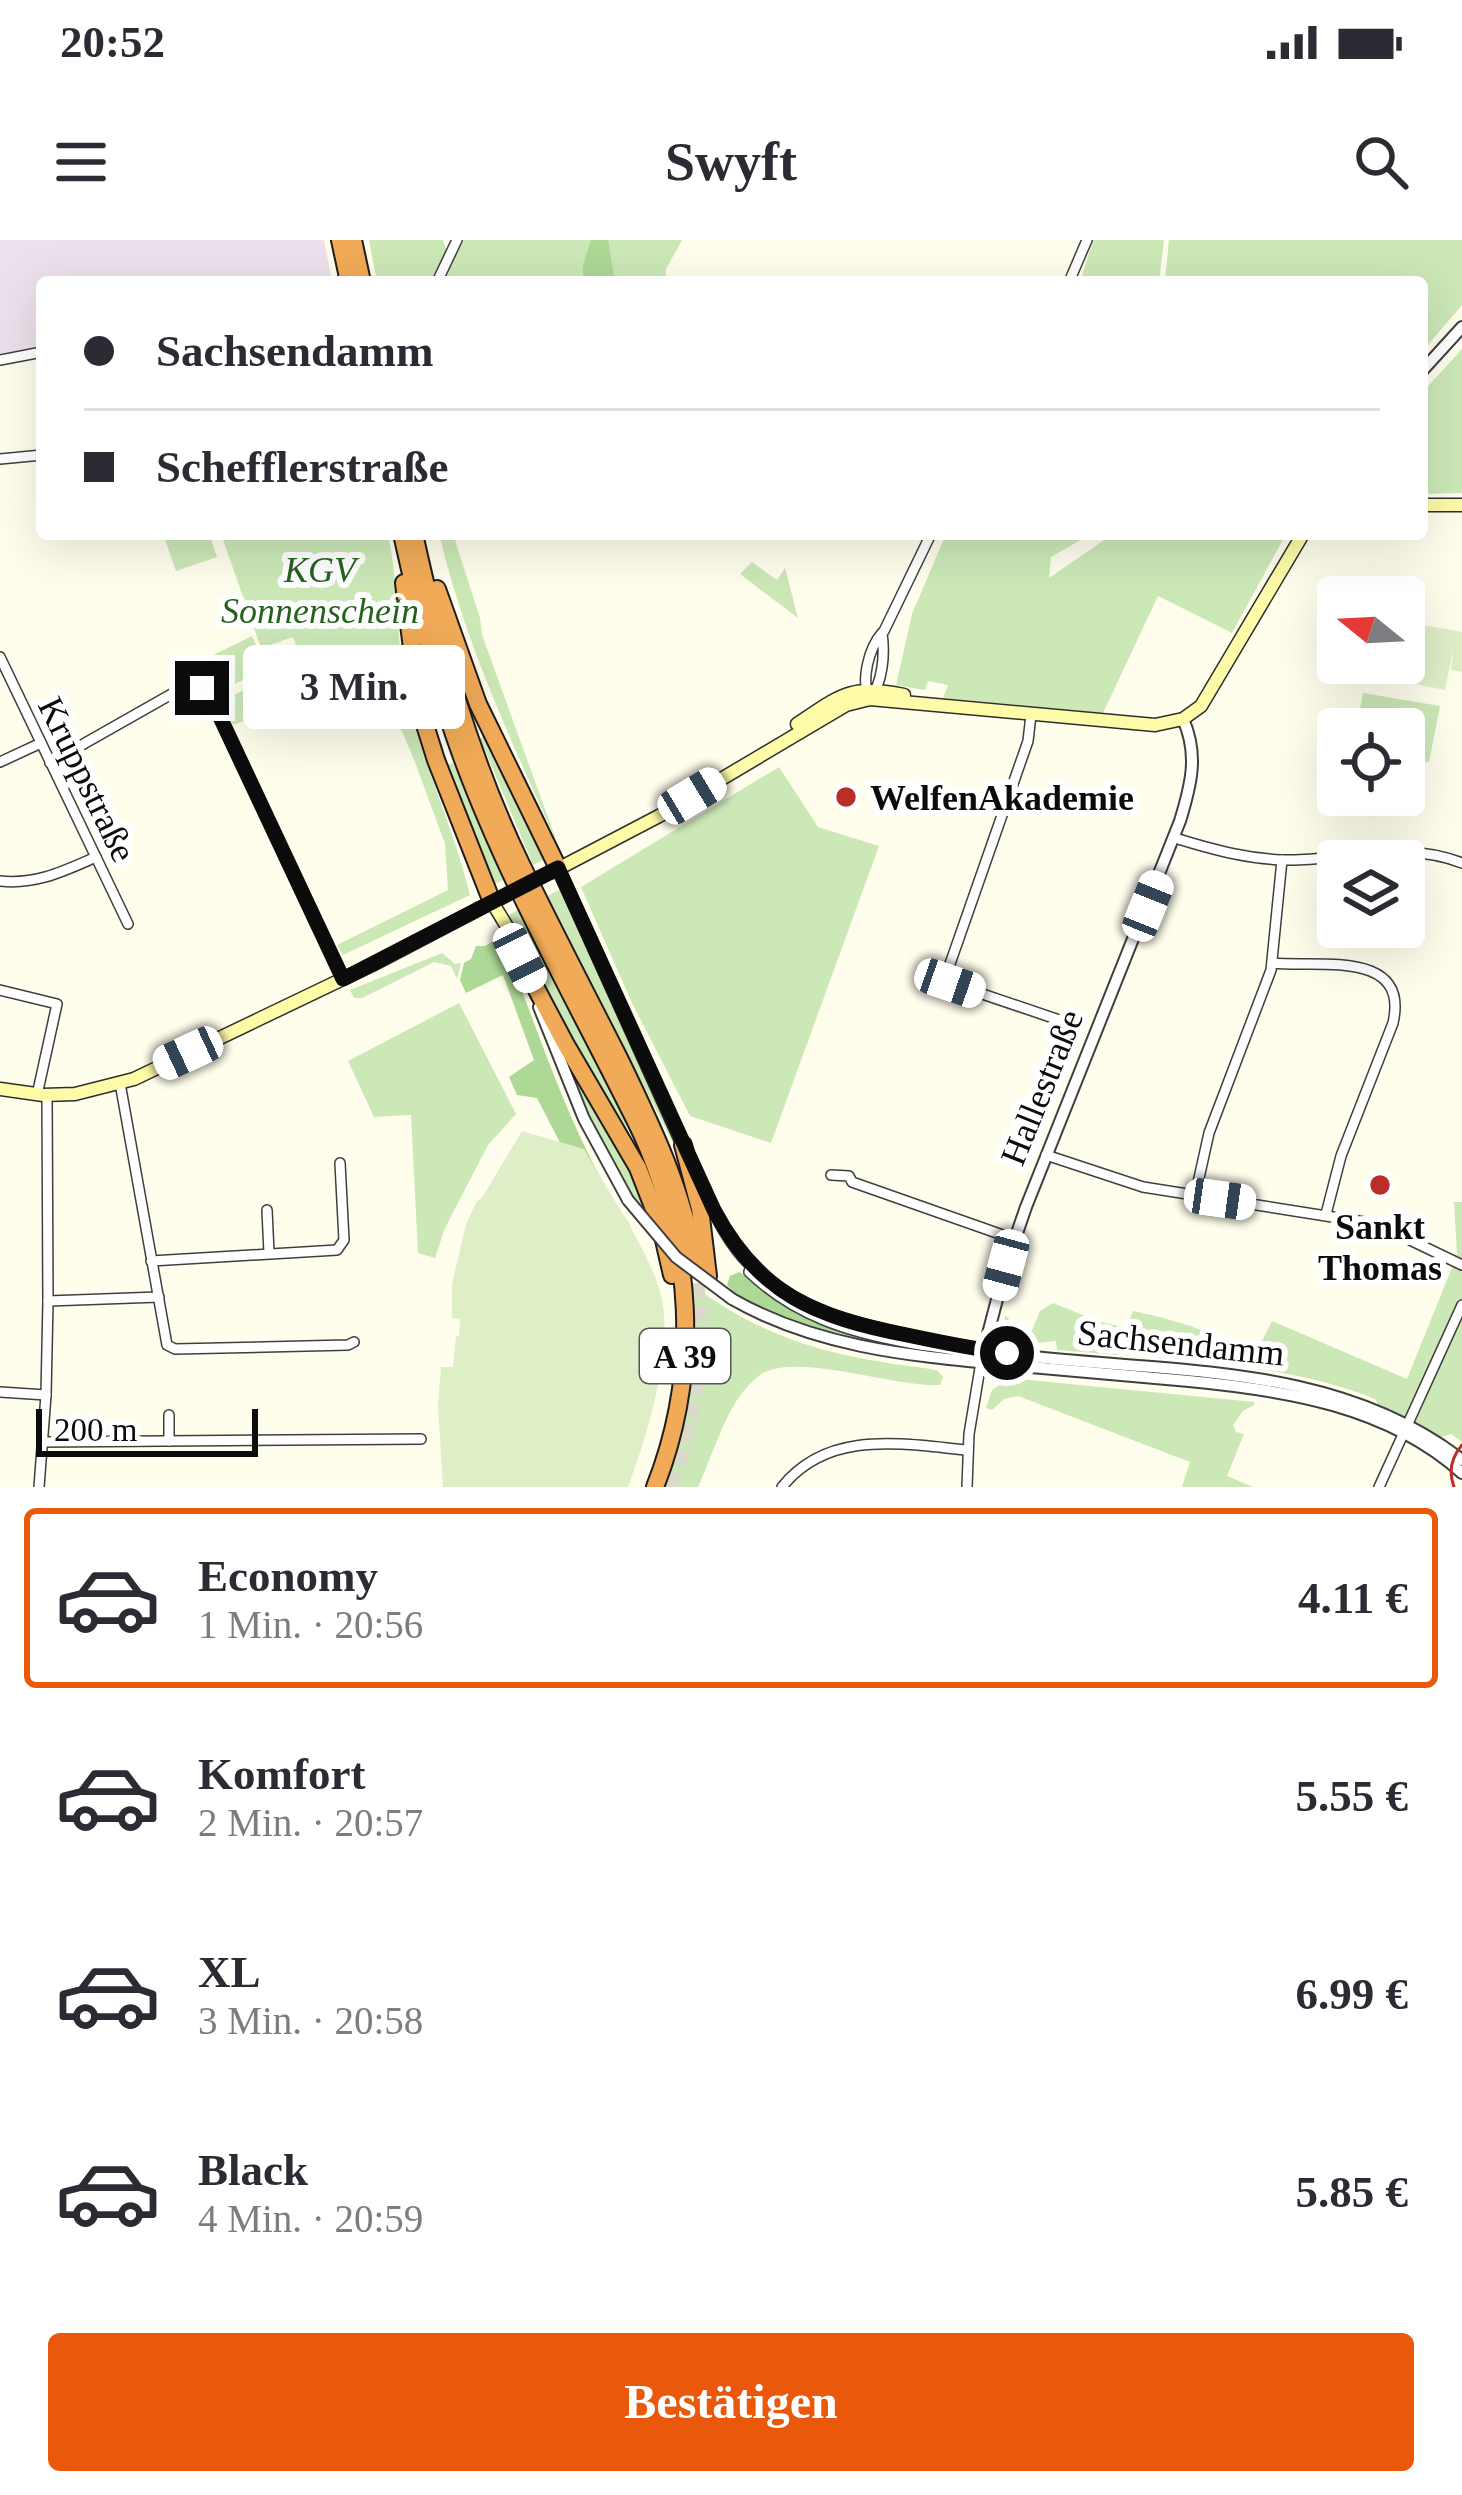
<!DOCTYPE html>
<html lang="de">
<head>
<meta charset="utf-8">
<style>
	body { margin:0; font-family:Georgia,serif; background:#f2f2f3; color:#2b2b33; height:100vh; display:flex; flex-direction:column; font-size:45px; white-space:nowrap }
	* { box-sizing:border-box; margin:0 }
	p { font-size:39px; color:#7c7c81 }
	.icon { flex:none; width:66px; height:66px; fill:none; stroke:currentColor; stroke-width:2; stroke-linecap:round; stroke-linejoin:round }
	.map { position:relative; height:1247px; overflow:hidden }
	.details { display:flex; flex-direction:column; background:#fff; flex:1 }
	.details>* { flex:none }
	.banner { position:absolute; left:36px; top:36px; width:1392px; height:264px; border-radius:12px; box-shadow:0 12px 48px #0002; display:grid; align-content:center; height:264px; padding:0 48px; background:#fff }
	.needle { width:78px; rotate:288deg }
	.tools { position:absolute; left:1317px; top:336px; display:grid; gap:24px }
	.tools a { display:grid; place-items:center; width:108px; height:108px; border-radius:12px; background:#fff; box-shadow:0 12px 48px #0002; font-size:60px }
	.scale { position:absolute; left:36px; bottom:30px; width:222px; box-sizing:border-box; padding-left:12px; border:6px solid #0c0c0c; border-top:0; font-size:33px; line-height:42px; white-space:nowrap; color:#0c0c0c; -webkit-text-stroke:9px #fff; paint-order:stroke }
	.end { position:absolute; width:54px; height:54px; margin:-27px; border:15px solid #0c0c0c; background:#fff; box-shadow:0 0 0 6px #fff }
	.from { border-radius:50% }
	.bubble { position:absolute; height:84px; border-radius:12px; background:#fff; box-shadow:0 12px 48px #0002; font-size:39px; font-weight:800; line-height:84px; text-align:center }
	.car { position:absolute; width:36px; height:72px; margin:-36px -18px; border-radius:15px; box-shadow:0 0 9px 3px #0007; background:linear-gradient(#fff 24%,#345 0 40%,#fff 0 76%,#345 0 86%,#fff 0) }
	.banner b { display:flex; align-items:center; gap:42px; height:114px; font-size:45px }
	.banner b+b { border-top:3px solid #e1e1e2 }
	.banner i { width:30px; height:30px; background:#2b2b33 }
	ul { padding:21px 0 0; list-style:none }
	li { display:flex; align-items:center; gap:36px; height:180px; margin:0 24px 18px; padding:0 24px; border:6px solid transparent; border-radius:12px }
	li div { flex:1 }
	li b { display:block; font-size:45px }
	li em { font-style:normal; font-weight:800 }
	li.selected { border-color:#ea580c }
	li>.icon { width:108px; height:108px; stroke-width:1.5 }
	.cta { display:flex; gap:24px; margin-top:auto; padding:24px 48px }
	.cta a { flex:1; height:138px; border-radius:12px; background:#ea580c; color:#fff; font-size:48px; font-weight:800; line-height:138px; text-align:center }
	.status { display:flex; justify-content:space-between; align-items:center; height:84px; padding:0 60px; background:#fff; direction:ltr }
	.status svg { height:33px; fill:currentColor }
	header { display:flex; justify-content:space-between; align-items:center; height:156px; padding:0 48px; background:#fff; font-size:54px; font-weight:800 }
	.map>svg:first-child { display:block }
	.industrial { fill:#ebe0eb }
	.green { fill:#cce8b7 }
	.forest { fill:#aed896 }
	.pitch { fill:#deefc8 }
	.lines { fill:none; stroke-linecap:round; stroke-linejoin:round }
	.motorway-tunnel { stroke:#dbd9ca; stroke-width:16; stroke-dasharray:16 8; stroke-linecap:butt }
	.minor-casing { stroke:#3f3f3f; stroke-width:12 }
	.tertiary-casing { stroke:#3f3f3f; stroke-width:14 }
	.secondary-casing { stroke:#2e2e2e; stroke-width:15 }
	.motorway-casing { stroke:#1d1d1d; stroke-width:20 }
	.minor { stroke:#fff; stroke-width:9 }
	.tertiary { stroke:#fff; stroke-width:10 }
	.secondary { stroke:#fdfba8; stroke-width:12 }
	.motorway { stroke:#f1ab58; stroke-width:16 }
	.tram { stroke:#b92e28; stroke-width:3 }
	.tertiary-bridge-casing { stroke:#3f3f3f; stroke-width:14; stroke-linecap:butt }
	.secondary-bridge-casing { stroke:#2e2e2e; stroke-width:15; stroke-linecap:butt }
	.tertiary-bridge { stroke:#fff; stroke-width:10 }
	.secondary-bridge { stroke:#fdfba8; stroke-width:12 }
	.route { stroke:#0c0c0c; stroke-width:15 }
	.poi-dot { fill:#b92e28; stroke:#fff; stroke-width:4.5 }
	.labels { text-anchor:middle; stroke-width:12; stroke-linejoin:round; paint-order:stroke }
	.shield { fill:#fff; stroke:#555; stroke-width:3 }
	.shield-label { font-size:33px; font-weight:bold; fill:#0c0c0c }
	.park-label { font-size:36px; font-style:italic; fill:#26621e; stroke:#fff }
	.street-label { font-size:36px; fill:#0c0c0c; stroke:#fff }
	.poi-label { font-size:36px; font-weight:bold; fill:#0c0c0c; stroke:#fff; text-anchor:start }
</style>
</head>
<body>
<div class="status"><b>20:52</b><svg viewBox="0 0 49 12"><path d="M0 12V9h3v3zM5 12V6h3v6zM10 12V3h3v9zM15 12V0h3v12zM26 1h20v11H26zM47 4h2v5h-2z"/></svg></div>
<header><svg class="icon" aria-label="menu" viewBox="0 0 24 24"><path d="M4 6h16M4 12h16M4 18h16"/></svg>Swyft<svg class="icon" aria-label="search" viewBox="0 0 24 24"><circle cx="10" cy="10" r="6"/><path d="M15 15l6 6"/></svg></header>
<div class="map">
<svg width="1462" height="1247" viewBox="0 0 1462 1247">
	<rect width="100%" height="100%" fill="#fffdec"/>
	<path class="industrial" d="M0 0H324L332 42H42V116L0 124Z"/>
	<g class="green">
		<path d="M369 0H443L451 24 459 0H682L666 29 665 42H377Z"/>
		<path d="M1093 0H1164L1159 42H1080Z"/>
		<path d="M1169 0H1462V65L1422 112V42H1165Z"/>
		<path d="M1462 109V253L1422 254V153Z"/>
		<path d="M163 294H209L217 317 176 331Z"/>
		<path d="M221 294H388C399 345 396 400 406 451 421 521 453 585 470 655L343 715 337 705 448 650 445 604 415 522 384 449 322 476 293 397 261 408Z"/>
		<path d="M439 294H453L480 378 482 395 558 605C512 503 465 403 439 294Z"/>
		<path d="M946 294H1091L1051 317 1049 338 1113 294H1286L1232 393 1158 356 1103 473 943 458 948 445 928 441 925 450 896 445 912 374Z"/>
		<path d="M752 322 777 340 785 328 798 378 740 334Z"/>
		<path d="M252 396 267 429 217 452 203 420Z"/>
		<path d="M254 446 274 458 265 463 268 472 233 485 222 460Z"/>
		<path d="M1363 453 1440 466 1429 522 1404 518V489H1356Z"/>
		<path d="M486 496 547 618 533 625 480 498Z"/>
		<path d="M453 523 505 639 491 646 447 525Z"/>
		<path d="M779 527 818 587 879 606 771 903 690 876 632 763 581 647Z"/>
		<path d="M560 649 655 855 682 920 546 657Z"/>
		<path d="M520 669 614 856 638 915 545 758 509 675Z"/>
		<path d="M442 713 455 724 461 723 457 739 451 726 434 722 362 758H354L350 750Z"/>
		<path d="M459 763 516 874 488 905 445 988 435 1018 418 1013 411 875 374 877 348 821Z"/>
		<path d="M557 796 620 905 650 973 646 974C604 923 581 857 557 796Z"/>
		<path d="M1454 962H1462V1202L1451 1194 1439 1198 1378 1165 1375 1159C1283 1121 1157 1119 1057 1110L1056 1101C1034 1103 1001 1110 1005 1076L1009 1078 1007 1084 1031 1093 1040 1071 1053 1063 1098 1081 1126 1088 1133 1071C1180 1081 1214 1091 1253 1118L1272 1081 1407 1139 1457 1015Z"/>
		<path d="M690 1043C749 1089 809 1110 882 1122 901 1126 920 1126 938 1131L943 1137 940 1145C893 1147 801 1113 763 1133 756 1137 747 1147 742 1153 725 1174 710 1221 698 1247H661Z"/>
		<path d="M1009 1138 1254 1162V1165L1243 1171 1233 1185 1236 1192 1244 1194 1227 1236 1253 1247H1182L1190 1222 1018 1156 1004 1159 992 1170 986 1168 992 1150Z"/>
	</g>
	<g class="forest">
		<path d="M591 0H608L615 42H583V25Z"/>
		<path d="M495 700 501 701 507 712C542 800 575 908 630 985L627 992 602 984 537 858 517 855 509 837 534 820 503 735 466 753 460 740 464 723 471 719 476 706H485Z"/>
		<path d="M739 1032 751 1038 795 1072 889 1106C842 1097 758 1083 727 1045L730 1036Z"/>
	</g>
	<g class="pitch">
		<path d="M1417 384 1462 392V432L1451 430 1453 409 1445 450 1406 442Z"/>
		<path d="M522 891 584 909C608 952 644 1002 659 1048 677 1101 647 1196 628 1247H443L438 1165 441 1127H453L456 1096H459L460 1079 452 1078V1044L466 984 477 961 482 958Z"/>
	</g>
	<g class="lines">
		<path class="motorway-tunnel" d="M669 1247C698 1175 703 1101 695 1025"/>
		<defs>
			<g id="minor">
				<path d="M437 42 457 0"/>
				<path d="M1069 42 1087 0"/>
				<path d="M0 120 42 112"/>
				<path d="M0 219 42 215"/>
				<path d="M884 391 931 294"/>
				<path d="M882 393C885 414 883 442 870 459 860 441 869 408 882 393Z"/>
				<path d="M0 417 128 684"/>
				<path d="M1031 475 1028 501 944 741 1074 785"/>
				<path d="M0 522 41 503"/>
				<path d="M50 523 184 447C197 443 206 448 212 460L343 739"/>
				<path d="M1175 598C1214 610 1254 621 1295 620 1351 619 1408 601 1462 623"/>
				<path d="M0 641C36 645 64 631 96 617"/>
				<path d="M1273 723C1315 728 1410 708 1393 783L1341 916 1326 974"/>
				<path d="M0 750 57 764 37 855"/>
				<path d="M120 843 167 1105 175 1109 348 1105 354 1102"/>
				<path d="M1046 915 1143 947 1364 982 1410 1000 1462 1025"/>
				<path d="M831 935 849 936 852 942 1014 999"/>
				<path d="M1195 956 1209 893 1271 730 1282 620"/>
				<path d="M267 970 269 1013"/>
				<path d="M151 1021 337 1010 344 1000 340 923"/>
				<path d="M751 1026 749 1032C795 1076 848 1092 909 1103 933 1108 961 1107 981 1122L969 1194 967 1247"/>
				<path d="M48 1061 159 1057"/>
				<path d="M0 1152 46 1155"/>
				<path d="M169 1175V1201"/>
				<path d="M42 1202 421 1199"/>
				<path d="M39 1247 46 1155 48 1061 47 856"/>
				<path d="M782 1247C828 1189 902 1204 967 1210"/>
				<path d="M1379 1247 1462 1065"/>
			</g>
			<g id="tertiary">
				<path d="M1422 131 1462 87"/>
				<path d="M539 767 584 879 628 960"/>
				<path d="M695 931C711 963 724 999 751 1025 797 1071 854 1084 915 1097 951 1104 987 1112 1024 1116 1173 1133 1337 1123 1462 1220"/>
				<path d="M732 1059C814 1106 904 1115 997 1124 1061 1130 1125 1135 1189 1141 1284 1150 1388 1166 1462 1233"/>
				<path d="M983 1113 1006 1025 1026 967 1180 581C1191 545 1199 515 1183 479"/>
			</g>
			<g id="secondary">
				<path d="M1422 265H1462"/>
				<path d="M797 484C841 455 850 444 904 455"/>
				<path d="M558 628 683 905"/>
				<path d="M552 632 659 576 846 465 870 459 1155 485 1183 479 1201 466 1303 294"/>
				<path d="M492 662 506 685 520 718"/>
				<path d="M0 849 43 855 75 854 134 839 372 725 498 659"/>
			</g>
			<g id="motorway">
				<path d="M340 0 349 42"/>
				<path d="M353 0 362 42"/>
				<path d="M402 294C419 369 435 444 462 517 510 647 580 768 641 892 693 1006 701 1130 655 1247"/>
				<path d="M414 294C439 408 470 518 521 624 553 690 587 755 620 820 652 886 684 952 695 1025"/>
				<path d="M404 343 419 466 436 520 492 662"/>
				<path d="M437 349 478 464 558 628"/>
				<path d="M520 718 565 803 638 928 661 987 672 1035"/>
				<path d="M683 905 700 969 708 1036"/>
			</g>
		</defs>
		<use href="#minor" class="minor-casing"/>
		<use href="#tertiary" class="tertiary-casing"/>
		<use href="#secondary" class="secondary-casing"/>
		<use href="#motorway" class="motorway-casing"/>
		<use href="#minor" class="minor"/>
		<use href="#tertiary" class="tertiary"/>
		<use href="#secondary" class="secondary"/>
		<use href="#motorway" class="motorway"/>
		<path class="tram" d="M1454 1247C1448 1231 1451 1218 1462 1205"/>
		<defs>
			<path id="tertiary-bridge" d="M628 960 676 1017 732 1059"/>
			<path id="secondary-bridge" d="M499 659 551 632"/>
		</defs>
		<use href="#tertiary-bridge" class="tertiary-bridge-casing"/>
		<use href="#secondary-bridge" class="secondary-bridge-casing"/>
		<use href="#tertiary-bridge" class="tertiary-bridge"/>
		<use href="#secondary-bridge" class="secondary-bridge"/>
	</g>
	<g class="lines">
		<path class="route" d="M202 448 212 460 343 739 558 628 714 970C759 1055 816 1077 907 1095 940 1102 973 1109 1007 1113"/>
	</g>
	<g class="poi-dot">
		<circle cx="846" cy="557" r="12"/>
		<circle cx="1380" cy="945" r="12"/>
	</g>
	<g class="labels">
		<rect class="shield" x="640" y="1089" width="90" height="54" rx="9"/>
		<g class="shield-label">
			<text x="685" y="1128">A 39</text>
		</g>
		<g class="park-label">
			<text x="320" y="342">KGV<tspan x="320" dy="41">Sonnenschein</tspan></text>
		</g>
		<g class="street-label">
			<text transform="translate(88 539) rotate(64)" y="13">Kruppstraße</text>
			<text transform="translate(1041 847) rotate(-68)" y="13">Hallestraße</text>
			<text transform="translate(1181 1102) rotate(6)" y="13">Sachsendamm</text>
		</g>
		<g class="poi-label">
			<text x="870" y="570">WelfenAkademie</text>
			<text x="1380" y="999" text-anchor="middle">Sankt<tspan x="1380" dy="41">Thomas</tspan></text>
		</g>
	</g>
</svg>
<div class="tools">
<a><svg class="needle" viewBox="-14 -14 28 28"><path d="M0-13l5 13h-10z" fill="#e53935"/><path d="M0 13l5-13h-10z" fill="#7c7c81"/></svg></a>
<a><svg class="icon" aria-label="locate" viewBox="0 0 24 24"><circle cx="12" cy="12" r="6"/><path d="M12 2v4M12 18v4M2 12h4M18 12h4"/></svg></a>
<a><svg class="icon" aria-label="layers" viewBox="0 0 24 24"><path d="M12 4l9 5-9 5-9-5zM3 14l9 5 9-5"/></svg></a>
</div>
<div class="scale">200 m</div>
<i class="end from" style="left:1007px;top:1113px"></i>
<i class="end" style="left:202px;top:448px"></i>
<div class="bubble" style="left:243px;top:405px;width:222px">3 Min.</div>
<i class="car" style="left:692px;top:556px;rotate:59deg"></i>
<i class="car" style="left:1148px;top:666px;rotate:22deg"></i>
<i class="car" style="left:520px;top:718px;rotate:153deg"></i>
<i class="car" style="left:950px;top:743px;rotate:109deg"></i>
<i class="car" style="left:188px;top:813px;rotate:245deg"></i>
<i class="car" style="left:1220px;top:959px;rotate:98deg"></i>
<i class="car" style="left:1006px;top:1025px;rotate:195deg"></i>
<div class="banner">
<b><i class="from"></i>Sachsendamm</b>
<b><i></i>Schefflerstraße</b>
</div>
</div>
<section class="details">
<ul>
<li class="selected"><svg class="icon" aria-label="car" viewBox="0 0 24 24"><path d="M5 17H2v-5l4-1 3-4h7l3 4 3 1v5h-3M9 17h6M6 11h13"/><circle cx="7" cy="17" r="2"/><circle cx="17" cy="17" r="2"/></svg><div><b>Economy</b><p>1 Min. · 20:56</p></div><em>4.11 €</em></li>
<li><svg class="icon" aria-label="car" viewBox="0 0 24 24"><path d="M5 17H2v-5l4-1 3-4h7l3 4 3 1v5h-3M9 17h6M6 11h13"/><circle cx="7" cy="17" r="2"/><circle cx="17" cy="17" r="2"/></svg><div><b>Komfort</b><p>2 Min. · 20:57</p></div><em>5.55 €</em></li>
<li><svg class="icon" aria-label="car" viewBox="0 0 24 24"><path d="M5 17H2v-5l4-1 3-4h7l3 4 3 1v5h-3M9 17h6M6 11h13"/><circle cx="7" cy="17" r="2"/><circle cx="17" cy="17" r="2"/></svg><div><b>XL</b><p>3 Min. · 20:58</p></div><em>6.99 €</em></li>
<li><svg class="icon" aria-label="car" viewBox="0 0 24 24"><path d="M5 17H2v-5l4-1 3-4h7l3 4 3 1v5h-3M9 17h6M6 11h13"/><circle cx="7" cy="17" r="2"/><circle cx="17" cy="17" r="2"/></svg><div><b>Black</b><p>4 Min. · 20:59</p></div><em>5.85 €</em></li>
</ul>
<div class="cta"><a>Bestätigen</a></div>
</section>
</body>
</html>
